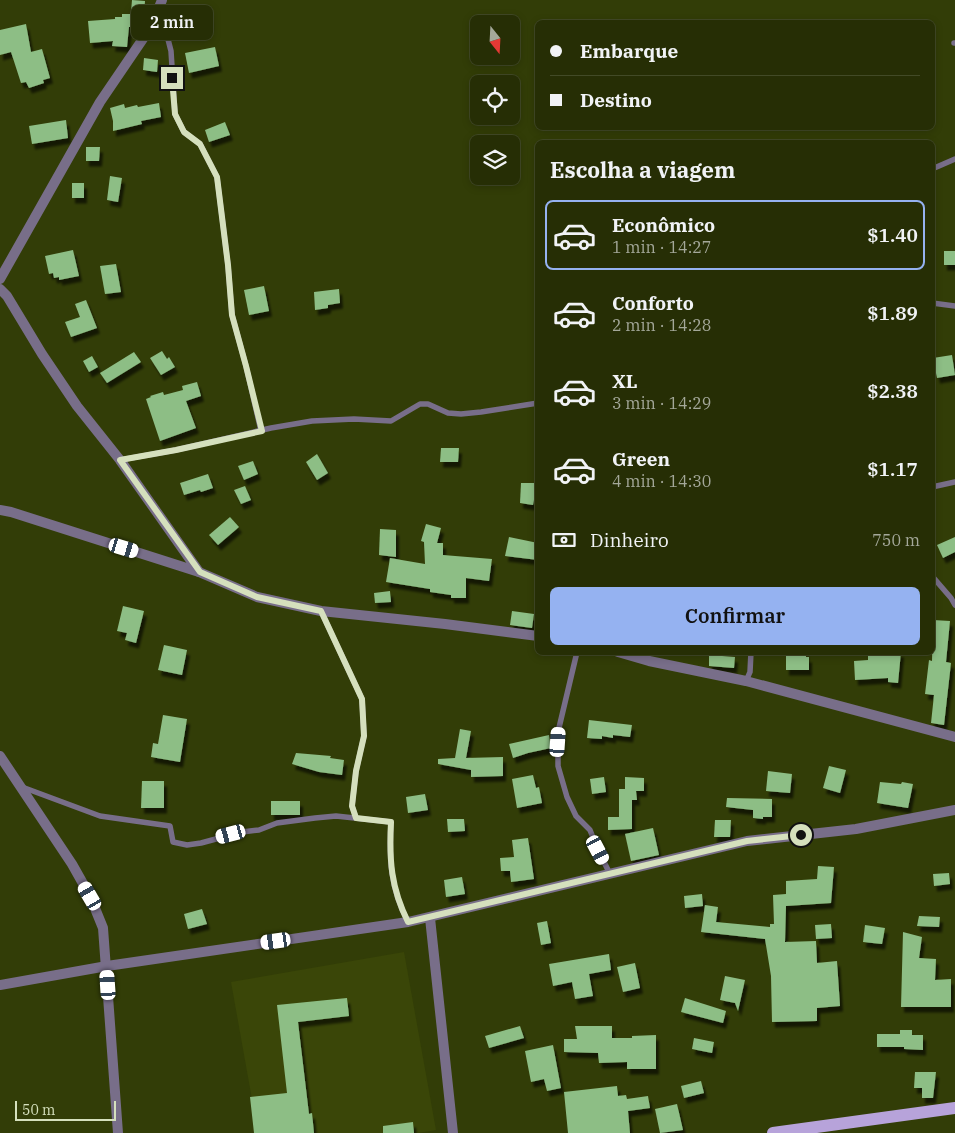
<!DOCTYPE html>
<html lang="pt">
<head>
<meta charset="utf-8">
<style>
	body { margin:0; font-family:"IBM Plex Serif",serif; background:#323a13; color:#f1f3f6; height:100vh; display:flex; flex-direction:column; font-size:19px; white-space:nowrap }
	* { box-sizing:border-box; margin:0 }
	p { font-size:16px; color:#a4a89a }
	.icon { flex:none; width:28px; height:28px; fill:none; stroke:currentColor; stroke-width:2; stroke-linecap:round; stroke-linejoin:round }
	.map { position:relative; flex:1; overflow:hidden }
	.side { position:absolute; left:535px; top:140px; width:400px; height:515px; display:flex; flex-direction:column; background:#262e05; border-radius:8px; box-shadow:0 2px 8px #0003,0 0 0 1px #424a27 }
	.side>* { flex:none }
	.guide { position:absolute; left:535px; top:20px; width:400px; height:110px; border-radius:8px; box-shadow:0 2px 8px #0003,0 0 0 1px #424a27; display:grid; align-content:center; height:110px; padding:0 15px; background:#262e05 }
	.needle { width:32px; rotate:162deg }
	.tools { position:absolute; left:470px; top:15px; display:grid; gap:10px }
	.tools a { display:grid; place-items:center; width:50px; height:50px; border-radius:8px; background:#262e05; box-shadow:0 2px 8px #0003,0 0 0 1px #424a27; font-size:25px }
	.scale { position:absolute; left:15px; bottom:12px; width:101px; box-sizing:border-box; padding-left:5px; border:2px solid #d5e0bd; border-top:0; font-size:14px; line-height:18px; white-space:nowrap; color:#d5e0bd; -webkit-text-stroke:4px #323d07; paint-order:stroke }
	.end { position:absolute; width:22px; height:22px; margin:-11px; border:6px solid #d5e0bd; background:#111; box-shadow:0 0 0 2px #111 }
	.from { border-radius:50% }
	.bubble { position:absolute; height:35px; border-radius:8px; background:#262e05; box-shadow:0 2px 8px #0003,0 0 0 1px #424a27; font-size:16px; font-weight:600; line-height:35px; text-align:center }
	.car { position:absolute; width:15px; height:30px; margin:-15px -8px; border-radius:6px; box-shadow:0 0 4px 1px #0007; background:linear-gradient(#fff 24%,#345 0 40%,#fff 0 76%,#345 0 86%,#fff 0) }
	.guide b { display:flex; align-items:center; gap:18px; height:48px; font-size:19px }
	.guide b+b { border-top:1px solid #424a27 }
	.guide i { width:12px; height:12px; background:#f1f3f6 }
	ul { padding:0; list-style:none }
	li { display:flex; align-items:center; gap:15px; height:70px; margin:0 10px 8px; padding:0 5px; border:2px solid transparent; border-radius:8px }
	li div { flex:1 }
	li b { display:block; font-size:19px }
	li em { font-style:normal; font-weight:600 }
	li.on { border-color:#95b2f1 }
	li>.icon { width:45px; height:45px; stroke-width:1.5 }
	h2 { padding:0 15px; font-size:22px; line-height:60px }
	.pay { display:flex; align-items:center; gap:12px; height:55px; padding:0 15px; font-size:19px }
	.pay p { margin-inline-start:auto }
	.primary-button { display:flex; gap:10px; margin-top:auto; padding:10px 15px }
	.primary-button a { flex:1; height:58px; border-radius:8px; background:#95b2f1; color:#111; font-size:20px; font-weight:600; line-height:58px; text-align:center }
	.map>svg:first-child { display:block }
	.built { fill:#3a4608 }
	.building { fill:#8dbe85; filter:url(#shadow) }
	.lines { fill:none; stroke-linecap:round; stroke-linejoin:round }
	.service { stroke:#786e89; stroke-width:5.5 }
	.minor { stroke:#786e89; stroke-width:10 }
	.primary { stroke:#b7a3da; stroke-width:12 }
	.route { stroke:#d5e0bd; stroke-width:6 }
</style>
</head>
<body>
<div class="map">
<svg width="955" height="1133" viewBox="0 0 955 1133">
	<defs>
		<filter id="shadow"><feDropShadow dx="3" dy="5.5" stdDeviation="1" flood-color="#0009"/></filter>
	</defs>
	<rect width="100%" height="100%" fill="#323d07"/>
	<path class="built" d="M404 952 436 1130 418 1133H258L231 982Z"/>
	<g class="building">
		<path d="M132 0 145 1 144 14 131 12Z"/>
		<path d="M122 14H135V27H129L127 47 112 46 113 41 90 43 88 21 115 19V17H122Z"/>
		<rect x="196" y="16" width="14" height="11"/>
		<path d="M26 24 31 52 42 49 50 78 43 80 44 83 29 88 26 82 21 83 11 52 0 55V30Z"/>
		<path d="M215 47 219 66 189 73 185 53Z"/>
		<path d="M144 58 158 60 157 72 143 70Z"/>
		<path d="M159 103 161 117 141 121 142 124 113 131V121L110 108 124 104 125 108 137 105 138 107Z"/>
		<path d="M66 120 68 138 32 144 29 126Z"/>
		<path d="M225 122 230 135 209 142 205 130Z"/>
		<path d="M86 147H100L99 161H86Z"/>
		<path d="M110 176 122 178 118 202 107 200Z"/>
		<rect x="72" y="183" width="12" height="15"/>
		<path d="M73 250 79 276 59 280V277L54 278 53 273 49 274 45 256Z"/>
		<rect x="944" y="251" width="11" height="14"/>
		<path d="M116 264 121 292 105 294 100 266Z"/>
		<path d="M264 286 269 311 249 315 244 290Z"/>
		<path d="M339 289 340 303 328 305V308L315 310 314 292Z"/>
		<path d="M86 300 97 328 71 337 65 322 80 317 75 304Z"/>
		<path d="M162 351 167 359 169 357 175 367 161 375 150 358Z"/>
		<path d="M134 352 141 362 107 383 100 373Z"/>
		<path d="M952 355 955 375 937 378 933 358Z"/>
		<path d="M92 356 98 367 89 372 83 361Z"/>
		<path d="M197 382 201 396 186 401 196 428 160 441 146 399 151 397 150 396 163 392 164 395 183 390 182 386Z"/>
		<path d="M441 448H459L458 462H440Z"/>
		<path d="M317 454 328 473 317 480 306 462Z"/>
		<path d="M253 461 258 474 244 480 238 466Z"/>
		<path d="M208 474 213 488 201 492 200 490 184 495 180 483Z"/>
		<path d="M521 483H537L533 505 520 503Z"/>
		<path d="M245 486 251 500 241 504 234 490Z"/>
		<path d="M230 517 239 527 218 545 209 535Z"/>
		<path d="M426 524 441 528 437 543H443V555L492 559 489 581 466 578V598H451V595L430 592V589L386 582 390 558 425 564 424 542 421 541Z"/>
		<path d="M380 529 396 530V557L379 555Z"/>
		<path d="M509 537 538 543V560L505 556Z"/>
		<path d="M955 537V552L943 558 937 545Z"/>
		<path d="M390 591 391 602 375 603 374 593Z"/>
		<path d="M123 606 144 611 136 643 125 640 127 633 117 631Z"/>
		<path d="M512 611 534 614 532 628 510 625Z"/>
		<path d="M933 620 950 621 946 662 951 663 944 725 931 723 934 695 925 694 929 660 932 661Z"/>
		<path d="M164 645 187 650 182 675 158 670Z"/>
		<path d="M789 652H806V657H809V670H786V656H789Z"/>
		<path d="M868 652H901L898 683 888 682V678L855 680 854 661 868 660Z"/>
		<path d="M709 655 735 657 734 668 709 666Z"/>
		<path d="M163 715 187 719 180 762 151 757 153 743 158 744Z"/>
		<path d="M589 720 632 725 630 737 613 735V738L602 736V739L587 738Z"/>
		<path d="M460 729 471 731 466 758 503 757V776L471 777V770L438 764V759L455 758Z"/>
		<path d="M549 735 551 748 528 753 513 758 509 744Z"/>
		<path d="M296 753 331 756 330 758 344 760 342 775 319 772 292 764Z"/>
		<path d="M829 766 846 770 840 793 823 788Z"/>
		<path d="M768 771 792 774 790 793 766 791Z"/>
		<path d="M533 775 536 788 539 787 542 803 517 808 512 779Z"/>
		<path d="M604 777 606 792 592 794 590 779Z"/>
		<path d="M625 777 644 778V791H636L637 800H632V829L608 830V817H619V789H625Z"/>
		<path d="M142 781H164V808H141Z"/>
		<path d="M880 782 901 784 902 782 913 784 908 808 877 803Z"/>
		<path d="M425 794 428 810 408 813 406 797Z"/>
		<path d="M727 798 772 799V817H763V819L753 818V810L726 807Z"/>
		<rect x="271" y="801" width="29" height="14"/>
		<path d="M447 819H464L465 831 448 832Z"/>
		<path d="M715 820H731L730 837H714Z"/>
		<path d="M653 828 659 855 631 861 625 834Z"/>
		<path d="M528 838 534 879 511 882 510 871H501L500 858 514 857 512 840Z"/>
		<path d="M818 866 834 867 831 903 786 906 785 942 816 941 817 963 837 961 840 1006 817 1008V1021L772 1022 771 976 765 939 701 932 705 905 718 907 716 922 770 927V924H774L773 895 786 894V881L817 879Z"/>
		<path d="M949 873 950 884 934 886 933 874Z"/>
		<path d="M462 877 465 894 446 897 444 880Z"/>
		<path d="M702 894 703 906 685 908 684 896Z"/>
		<path d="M202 909 207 924 188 929 184 914Z"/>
		<path d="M919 916 940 917 939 927 917 926Z"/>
		<path d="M547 921 551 943 541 945 537 923Z"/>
		<path d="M831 924 832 938 816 939 815 925Z"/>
		<path d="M865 925 885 928 882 944 863 942Z"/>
		<path d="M903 932 922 937 919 958 936 959 935 980 951 979V1007H901Z"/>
		<path d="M609 954 611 970 589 974 593 996 575 999 572 982 553 986 549 964Z"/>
		<path d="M635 963 640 988 623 992 617 967Z"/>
		<path d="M725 976 745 980 738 1011 735 1003 720 1000Z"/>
		<path d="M347 998 349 1016 298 1022 309 1114 312 1113 314 1133H254L250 1097 287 1093 277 1005Z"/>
		<path d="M685 998 726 1011 723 1023 681 1012Z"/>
		<path d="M520 1026 524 1038 489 1048 485 1036Z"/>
		<path d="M575 1026H612V1038H632V1036L656 1035V1069H627V1062L599 1063 598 1053 564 1052V1039H577Z"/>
		<path d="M900 1030H912V1035H923V1050L904 1049V1047H877V1034H900Z"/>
		<path d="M694 1038 714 1042 712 1053 692 1049Z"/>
		<path d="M553 1045 561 1088 547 1091 544 1079 531 1082 525 1051Z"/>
		<path d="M915 1072H936L933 1098H922V1088H914Z"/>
		<path d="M701 1081 704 1093 684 1098 681 1086Z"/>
		<path d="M617 1086 618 1096 626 1095 627 1099 648 1096 650 1108 628 1111 630 1133H568L564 1092Z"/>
		<path d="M677 1104 683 1130 660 1133 655 1109Z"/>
		<path d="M413 1122 414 1133H383V1126Z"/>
	</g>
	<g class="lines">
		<g class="service">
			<path d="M160 8 171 51 175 114 184 132 200 144 217 177 228 265 232 315 246 366 261 431"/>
			<path d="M954 43H955"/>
			<path d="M932 169 955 159"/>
			<path d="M932 303 955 306"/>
			<path d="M120 460 176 450 271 428 312 421 354 419 391 421 420 404H428L448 413 461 414 481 412 538 403"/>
			<path d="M932 487 955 482"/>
			<path d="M932 576 951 598 955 605"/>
			<path d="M321 611 362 699 364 736 356 771 352 806 356 818"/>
			<path d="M577 652 558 732V766L567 797 576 816 590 830 598 850 610 874"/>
			<path d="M746 681 750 672 751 652"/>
			<path d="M22 787 100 816 170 826 173 842 187 845 201 843 242 832 259 830 277 823 315 818 336 816 391 822C389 859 390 888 408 922"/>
		</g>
		<g class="minor">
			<path d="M0 279 100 102 151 27 162 0"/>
			<path d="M0 289 7 296 42 354 77 406 120 460 199 572 257 597 321 611 445 624 538 636"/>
			<path d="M0 510 11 512 199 572"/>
			<path d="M618 652 649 661 746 681 955 737"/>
			<path d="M0 756 72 864 90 896 103 928 118 1133"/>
			<path d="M430 918 453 1133"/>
			<path d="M0 985 107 966 408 922 747 841 856 829 955 810"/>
		</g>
		<path class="primary" d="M773 1133 955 1108"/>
	</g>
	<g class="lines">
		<path class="route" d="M172 78 175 114 184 132 200 144 217 177 228 265 232 315 246 366 262 431 176 450 120 460 200 572 257 597 321 611 362 699 364 736 356 771 352 806 356 818 391 822C389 860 391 888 408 922L747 841 801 835"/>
	</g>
</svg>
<div class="tools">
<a><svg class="needle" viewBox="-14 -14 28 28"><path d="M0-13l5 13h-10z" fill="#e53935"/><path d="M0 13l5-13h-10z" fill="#a4a89a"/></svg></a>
<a><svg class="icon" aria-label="locate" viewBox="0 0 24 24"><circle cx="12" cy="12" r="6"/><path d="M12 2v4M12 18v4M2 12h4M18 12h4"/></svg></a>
<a><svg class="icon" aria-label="layers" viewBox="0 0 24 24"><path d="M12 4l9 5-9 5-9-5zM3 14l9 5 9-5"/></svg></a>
</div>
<div class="scale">50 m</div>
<i class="end from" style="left:801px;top:835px"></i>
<i class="end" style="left:172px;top:78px"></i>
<div class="bubble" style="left:131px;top:5px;width:82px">2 min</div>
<i class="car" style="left:124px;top:548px;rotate:107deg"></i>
<i class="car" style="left:558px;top:742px;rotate:4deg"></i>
<i class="car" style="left:231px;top:834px;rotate:255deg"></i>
<i class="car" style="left:598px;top:850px;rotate:152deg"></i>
<i class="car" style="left:90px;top:896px;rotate:330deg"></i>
<i class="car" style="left:276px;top:941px;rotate:262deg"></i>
<i class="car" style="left:108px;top:985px;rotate:356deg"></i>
<div class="guide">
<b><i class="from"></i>Embarque</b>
<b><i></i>Destino</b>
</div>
<section class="side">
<h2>Escolha a viagem</h2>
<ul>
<li class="on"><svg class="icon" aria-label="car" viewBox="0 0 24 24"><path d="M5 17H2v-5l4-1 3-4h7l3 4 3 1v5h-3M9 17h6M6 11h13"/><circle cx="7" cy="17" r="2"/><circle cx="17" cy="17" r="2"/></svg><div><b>Econômico</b><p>1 min · 14:27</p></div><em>$1.40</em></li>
<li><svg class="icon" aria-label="car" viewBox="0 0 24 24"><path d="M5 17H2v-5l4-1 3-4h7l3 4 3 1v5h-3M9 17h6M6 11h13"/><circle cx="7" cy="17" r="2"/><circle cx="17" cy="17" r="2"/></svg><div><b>Conforto</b><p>2 min · 14:28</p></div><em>$1.89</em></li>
<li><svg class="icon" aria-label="car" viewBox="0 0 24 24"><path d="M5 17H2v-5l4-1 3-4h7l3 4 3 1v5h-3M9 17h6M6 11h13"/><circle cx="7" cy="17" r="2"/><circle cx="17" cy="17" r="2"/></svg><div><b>XL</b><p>3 min · 14:29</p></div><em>$2.38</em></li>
<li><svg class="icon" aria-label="car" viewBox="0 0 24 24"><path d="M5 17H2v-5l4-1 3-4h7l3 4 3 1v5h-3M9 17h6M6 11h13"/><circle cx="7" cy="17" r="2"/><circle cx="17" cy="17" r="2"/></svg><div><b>Green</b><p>4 min · 14:30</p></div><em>$1.17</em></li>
</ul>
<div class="pay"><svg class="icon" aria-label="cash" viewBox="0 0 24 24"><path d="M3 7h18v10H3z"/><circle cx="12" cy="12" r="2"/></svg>Dinheiro<p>750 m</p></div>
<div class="primary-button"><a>Confirmar</a></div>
</section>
</div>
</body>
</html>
